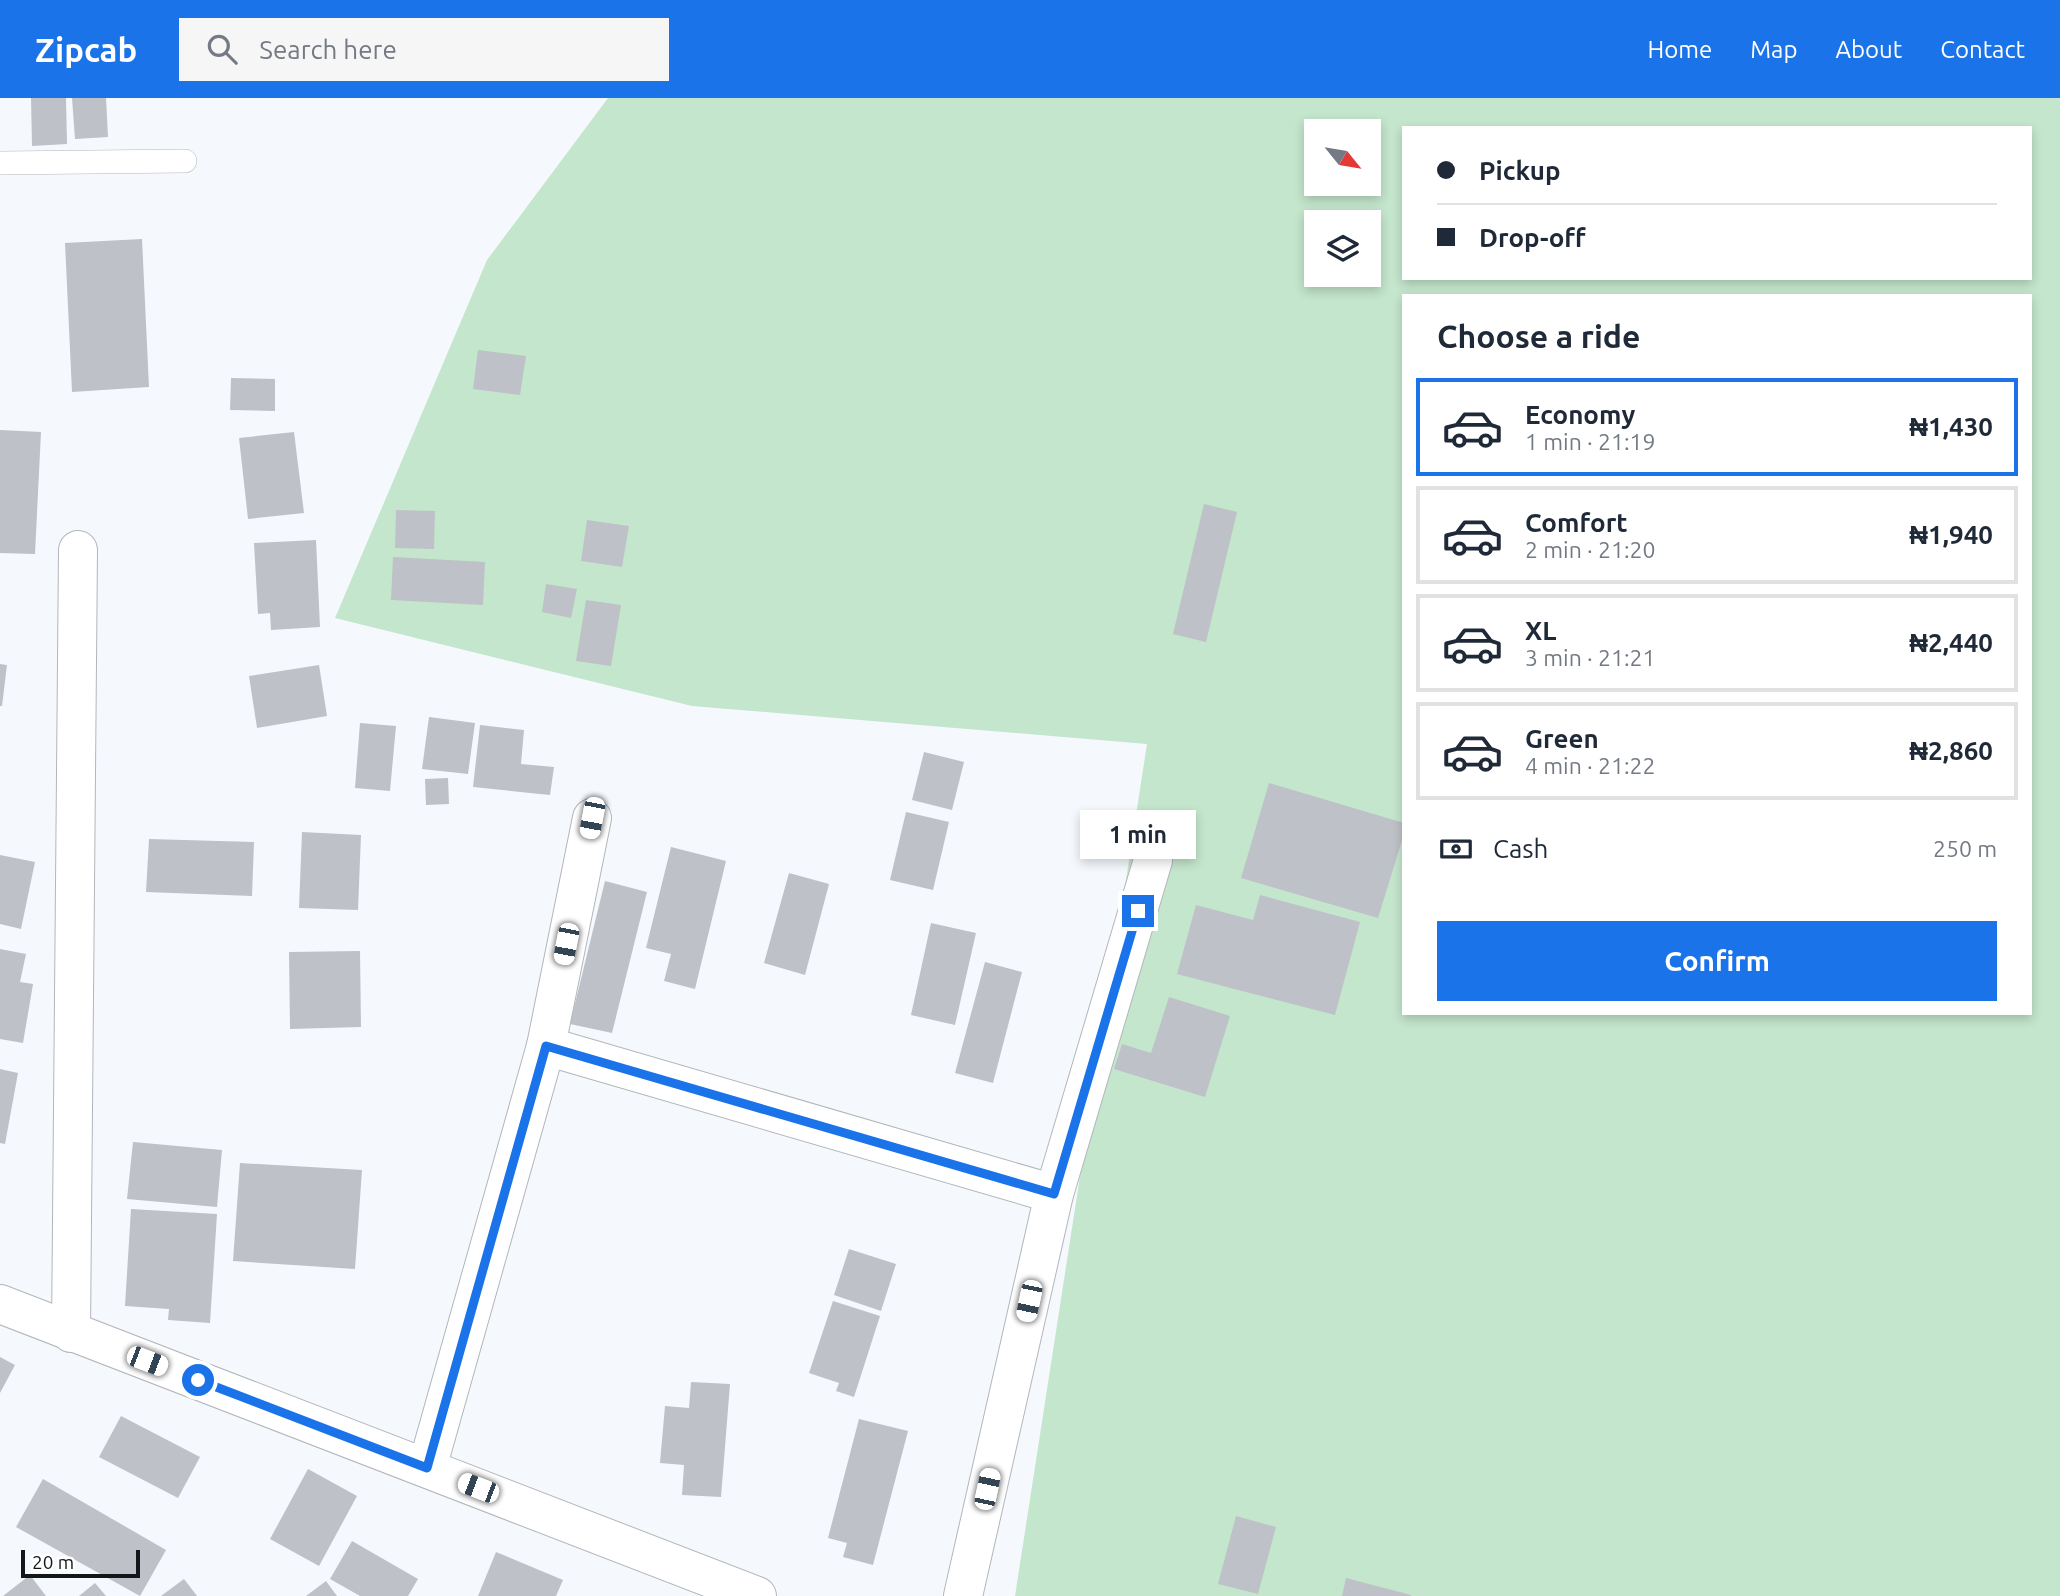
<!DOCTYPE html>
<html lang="en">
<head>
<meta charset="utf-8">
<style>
	body { margin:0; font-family:Ubuntu,sans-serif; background:#f6f6f7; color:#1f2937; height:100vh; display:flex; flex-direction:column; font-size:26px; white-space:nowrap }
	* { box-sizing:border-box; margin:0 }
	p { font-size:23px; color:#747a83 }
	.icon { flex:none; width:38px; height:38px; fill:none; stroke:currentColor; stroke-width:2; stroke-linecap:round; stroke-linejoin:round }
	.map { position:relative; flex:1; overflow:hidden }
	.drawer { position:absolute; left:1402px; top:196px; width:630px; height:721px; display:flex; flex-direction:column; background:#fff; border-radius:0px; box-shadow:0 4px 10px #0003 }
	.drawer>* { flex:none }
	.banner { position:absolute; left:1402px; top:28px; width:630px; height:154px; border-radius:0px; box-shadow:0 4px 10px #0003; display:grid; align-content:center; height:154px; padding:0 35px; background:#fff }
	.needle { width:46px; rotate:120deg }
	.fabs { position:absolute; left:1304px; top:21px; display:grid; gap:14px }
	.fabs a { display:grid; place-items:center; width:77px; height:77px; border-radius:0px; background:#fff; box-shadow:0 4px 10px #0003; font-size:35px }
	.scale { position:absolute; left:21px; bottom:18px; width:119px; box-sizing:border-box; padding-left:7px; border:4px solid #151618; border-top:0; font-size:19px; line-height:24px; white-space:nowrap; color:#151618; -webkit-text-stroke:5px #fff; paint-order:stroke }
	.end { position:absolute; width:32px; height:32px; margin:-16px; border:9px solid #1a73e8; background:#fff; box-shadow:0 0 0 4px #fff }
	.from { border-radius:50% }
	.bubble { position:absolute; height:49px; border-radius:0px; background:#fff; box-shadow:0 4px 10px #0003; font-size:23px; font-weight:700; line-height:49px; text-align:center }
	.car { position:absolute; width:21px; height:42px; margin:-21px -10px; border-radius:9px; box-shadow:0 0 5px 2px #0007; background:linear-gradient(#fff 24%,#345 0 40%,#fff 0 76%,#345 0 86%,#fff 0) }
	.banner b { display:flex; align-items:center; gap:24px; height:66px; font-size:26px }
	.banner b+b { border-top:2px solid #e0e1e3 }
	.banner i { width:18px; height:18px; background:#1f2937 }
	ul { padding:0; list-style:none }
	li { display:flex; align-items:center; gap:21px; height:98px; margin:0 14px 10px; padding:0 21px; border:4px solid #e0e1e3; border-radius:0px }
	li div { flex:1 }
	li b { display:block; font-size:26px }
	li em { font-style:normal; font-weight:700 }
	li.on { border-color:#1a73e8 }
	li>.icon { width:63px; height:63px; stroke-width:1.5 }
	h2 { padding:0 35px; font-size:32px; line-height:84px }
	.pay { display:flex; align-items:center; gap:18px; height:77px; padding:0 35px; font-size:26px }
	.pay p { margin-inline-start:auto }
	.button { display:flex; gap:14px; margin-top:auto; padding:14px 35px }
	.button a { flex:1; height:80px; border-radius:0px; background:#1a73e8; color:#fff; font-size:28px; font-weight:700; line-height:80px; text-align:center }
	header { display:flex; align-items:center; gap:42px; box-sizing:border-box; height:98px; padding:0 35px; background:#1a73e8; color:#fff }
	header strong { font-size:33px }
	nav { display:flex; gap:38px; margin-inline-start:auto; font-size:24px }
	.search { width:490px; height:63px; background:#f6f6f7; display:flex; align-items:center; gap:18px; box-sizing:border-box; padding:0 24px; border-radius:0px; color:#747a83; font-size:26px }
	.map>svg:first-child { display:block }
	.green { fill:#c4e6cc; fill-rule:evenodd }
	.building { fill:#bec1c7 }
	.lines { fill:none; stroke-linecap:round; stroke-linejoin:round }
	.service-casing { stroke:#b2b6bb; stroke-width:24 }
	.minor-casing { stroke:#b2b6bb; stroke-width:40 }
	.service { stroke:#fff; stroke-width:23 }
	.minor { stroke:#fff; stroke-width:38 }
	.route { stroke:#1a73e8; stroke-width:9 }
</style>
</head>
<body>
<header>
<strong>Zipcab</strong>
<div class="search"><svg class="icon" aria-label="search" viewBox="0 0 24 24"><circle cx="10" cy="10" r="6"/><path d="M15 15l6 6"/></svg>Search here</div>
<nav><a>Home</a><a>Map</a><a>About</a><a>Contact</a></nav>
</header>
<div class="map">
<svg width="2060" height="1498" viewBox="0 0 2060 1498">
	<rect width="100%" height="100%" fill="#f5f9fe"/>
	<path class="green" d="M608 0H2060V1498H1015L1147 646 692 608 335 520 487 162ZM1404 30H2030V180H1404ZM1316 33H1368V86H1316ZM1316 124H1368V177H1316ZM1404 198H2030V915H1404Z"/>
	<g class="building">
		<path d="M31 0H66L67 46 32 48Z"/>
		<path d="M72 0H106L108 39 75 41Z"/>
		<path d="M142 141 149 289 72 294 65 145Z"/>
		<path d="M478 252 526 258 520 297 473 291Z"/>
		<path d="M231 280 275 281V313L230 312Z"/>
		<path d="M0 332 41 334 35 456 0 455Z"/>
		<path d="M294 334 304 415 248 421 239 340Z"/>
		<path d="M1204 406 1237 414 1206 544 1173 536Z"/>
		<path d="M396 412 435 413 434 451 395 450Z"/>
		<path d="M587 422 629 428 622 469 581 463Z"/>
		<path d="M316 442 320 529 271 532 270 515 258 516 254 445Z"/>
		<path d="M393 459 485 464 483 507 391 502Z"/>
		<path d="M546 486 577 491 571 520 542 514Z"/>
		<path d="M586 502 621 507 611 568 576 563Z"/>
		<path d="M0 566 7 567 2 608H0Z"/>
		<path d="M319 567 327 618 257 630 249 578Z"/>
		<path d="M429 619 475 625 468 676 422 671Z"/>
		<path d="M360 625 396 628 390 693 355 690Z"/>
		<path d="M480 627 524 632 521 666 554 669 550 697 473 689Z"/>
		<path d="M924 654 964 664 952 712 912 702Z"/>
		<path d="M448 680 449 706 426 707 425 681Z"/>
		<path d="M1269 685 1404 725V736L1378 820 1241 780Z"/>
		<path d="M906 714 949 724 933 792 890 782Z"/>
		<path d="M302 734 361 737 358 812 299 810Z"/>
		<path d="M149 741 254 744 252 798 146 794Z"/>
		<path d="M671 749 726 763 695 891 664 883 671 856 646 850Z"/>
		<path d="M0 757 35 764 21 831 0 826Z"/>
		<path d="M789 775 829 786 805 877 764 865Z"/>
		<path d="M605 783 647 794 612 935 570 926Z"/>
		<path d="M1260 797 1360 824 1335 917 1177 876 1196 807 1253 822Z"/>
		<path d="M931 825 976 835 955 927 911 917Z"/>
		<path d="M0 851 26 856 20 884 33 886 23 945 0 941Z"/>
		<path d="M360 853 361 929 290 931 289 854Z"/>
		<path d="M985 864 1022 874 993 985 955 975Z"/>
		<path d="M1169 899 1230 918 1205 999 1114 971 1122 946 1151 955Z"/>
		<path d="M0 971 18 975 5 1046 0 1045Z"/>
		<path d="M133 1044 222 1052 217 1109 127 1101Z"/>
		<path d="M240 1065 362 1072 355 1171 233 1163Z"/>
		<path d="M131 1111 217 1116 210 1225 168 1222 169 1211 125 1208Z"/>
		<path d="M849 1151 896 1166 881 1213 834 1197Z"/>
		<path d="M833 1203 880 1218 854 1299 836 1293 839 1285 809 1275Z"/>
		<path d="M0 1259 15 1267 0 1295Z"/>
		<path d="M691 1284 730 1286 721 1399 682 1397 684 1367 660 1365 665 1308 689 1310Z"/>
		<path d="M121 1318 200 1359 178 1400 99 1359Z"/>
		<path d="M859 1321 908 1333 873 1467 843 1459 847 1445 828 1440Z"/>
		<path d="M308 1371 357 1398 319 1468 270 1441Z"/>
		<path d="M43 1381 166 1452 140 1498 16 1429Z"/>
		<path d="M1236 1418 1276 1429 1258 1496 1218 1486Z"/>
		<path d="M352 1443 418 1481 408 1498H360L330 1481Z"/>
		<path d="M496 1454 563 1482 556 1498H478Z"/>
		<path d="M30 1477 46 1498H3Z"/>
		<path d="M1346 1480 1411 1497V1498H1342Z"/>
		<path d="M184 1481 197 1498H161Z"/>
		<path d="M326 1483 337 1498H306Z"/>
		<path d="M95 1485 106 1498H79Z"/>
	</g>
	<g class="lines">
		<defs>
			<path id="service" d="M0 65 185 63"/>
			<g id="minor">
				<path d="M546 948 1054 1096"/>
				<path d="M0 1206 757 1498"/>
				<path d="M71 1235 78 452"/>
				<path d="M427 1370 546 948 592 720"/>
				<path d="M963 1498 1054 1096 1153 762"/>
			</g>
		</defs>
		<use href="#service" class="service-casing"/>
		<use href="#minor" class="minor-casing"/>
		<use href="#service" class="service"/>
		<use href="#minor" class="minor"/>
	</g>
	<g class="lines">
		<path class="route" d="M198 1282 427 1370 546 948 1054 1096 1138 813"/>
	</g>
</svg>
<div class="fabs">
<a><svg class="needle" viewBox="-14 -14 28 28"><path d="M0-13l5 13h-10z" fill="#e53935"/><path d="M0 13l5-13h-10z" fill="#747a83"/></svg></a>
<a><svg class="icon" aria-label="layers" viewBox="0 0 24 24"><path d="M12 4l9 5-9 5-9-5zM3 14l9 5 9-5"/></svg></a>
</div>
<div class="scale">20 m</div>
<i class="end from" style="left:198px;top:1282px"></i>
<i class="end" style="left:1138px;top:813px"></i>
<div class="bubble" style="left:1080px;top:712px;width:116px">1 min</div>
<i class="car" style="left:592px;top:720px;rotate:191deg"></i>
<i class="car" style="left:566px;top:846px;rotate:191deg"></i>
<i class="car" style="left:1029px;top:1203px;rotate:192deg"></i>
<i class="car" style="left:147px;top:1263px;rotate:111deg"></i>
<i class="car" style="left:478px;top:1390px;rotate:291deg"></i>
<i class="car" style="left:987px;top:1391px;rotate:12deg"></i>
<div class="banner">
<b><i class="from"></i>Pickup</b>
<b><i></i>Drop-off</b>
</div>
<section class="drawer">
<h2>Choose a ride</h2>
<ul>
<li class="on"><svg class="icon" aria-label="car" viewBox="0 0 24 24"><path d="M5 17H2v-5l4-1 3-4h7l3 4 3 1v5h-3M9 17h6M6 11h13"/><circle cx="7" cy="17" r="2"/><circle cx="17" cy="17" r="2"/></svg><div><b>Economy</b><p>1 min · 21:19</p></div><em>₦1,430</em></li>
<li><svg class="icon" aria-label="car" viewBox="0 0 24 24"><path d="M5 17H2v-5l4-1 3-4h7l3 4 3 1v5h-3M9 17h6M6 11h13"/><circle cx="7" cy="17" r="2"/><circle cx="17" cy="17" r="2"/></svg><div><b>Comfort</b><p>2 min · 21:20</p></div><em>₦1,940</em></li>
<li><svg class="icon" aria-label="car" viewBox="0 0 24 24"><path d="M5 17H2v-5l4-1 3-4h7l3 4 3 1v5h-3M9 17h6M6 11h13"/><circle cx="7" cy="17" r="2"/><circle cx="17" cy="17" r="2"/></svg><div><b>XL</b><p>3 min · 21:21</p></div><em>₦2,440</em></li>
<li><svg class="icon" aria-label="car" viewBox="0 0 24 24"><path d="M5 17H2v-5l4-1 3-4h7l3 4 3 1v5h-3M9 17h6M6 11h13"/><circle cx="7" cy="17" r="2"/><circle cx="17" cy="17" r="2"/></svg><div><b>Green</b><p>4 min · 21:22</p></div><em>₦2,860</em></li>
</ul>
<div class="pay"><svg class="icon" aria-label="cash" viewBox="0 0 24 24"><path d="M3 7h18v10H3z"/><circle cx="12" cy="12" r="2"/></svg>Cash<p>250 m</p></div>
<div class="button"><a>Confirm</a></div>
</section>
</div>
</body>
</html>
